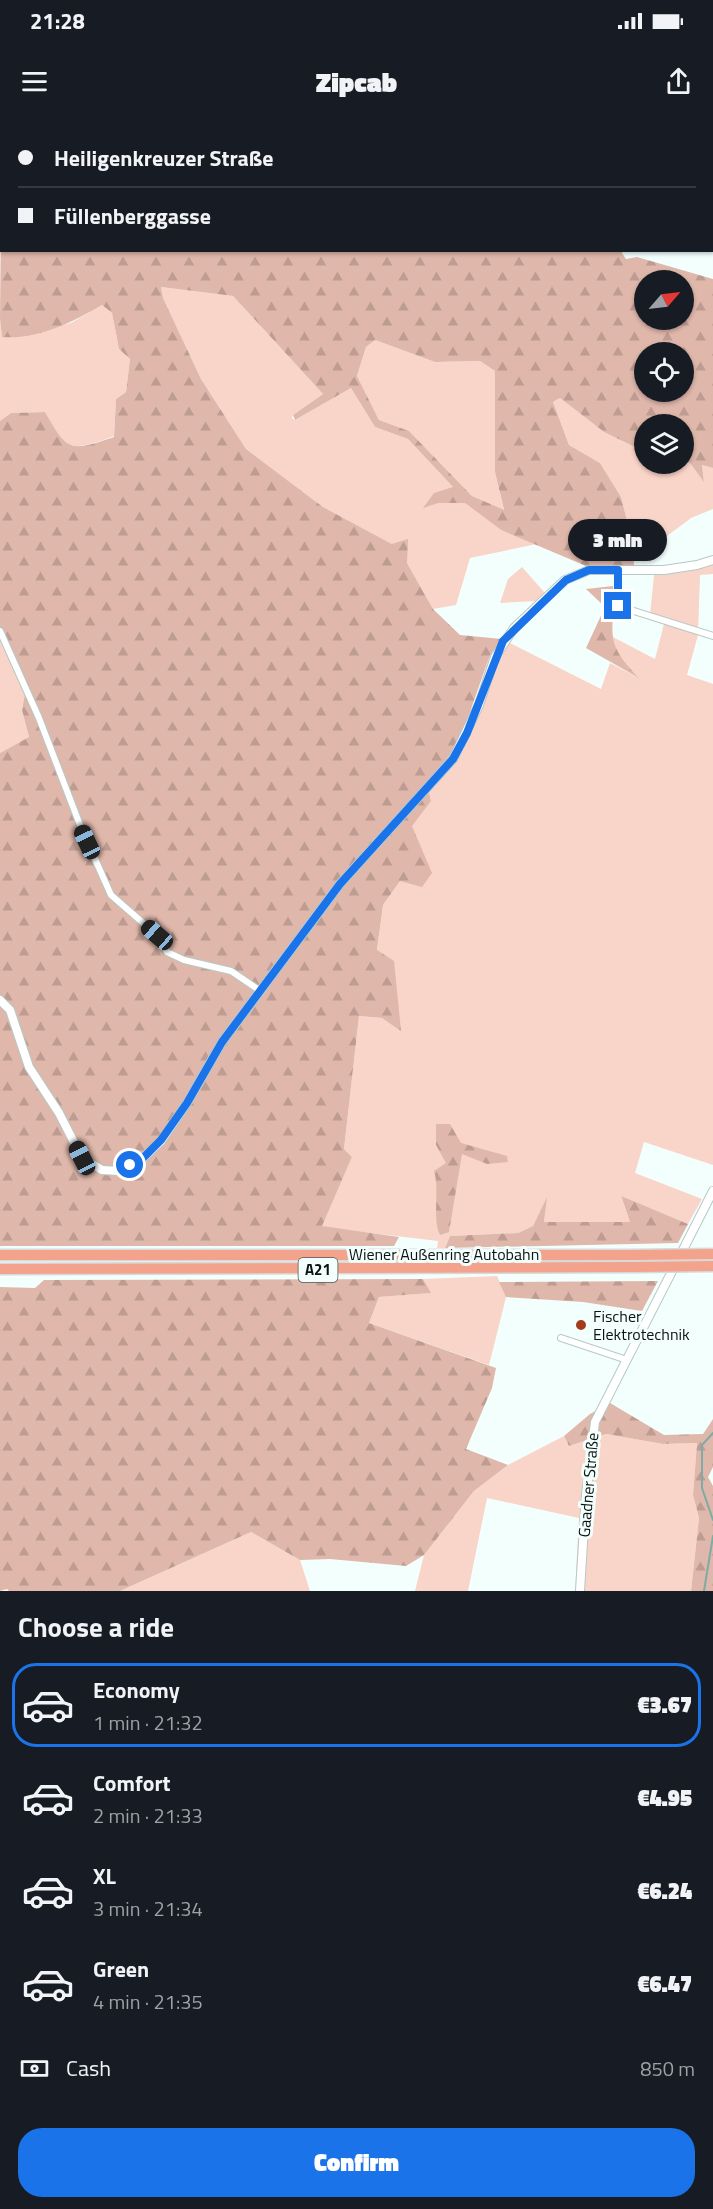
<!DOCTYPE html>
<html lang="en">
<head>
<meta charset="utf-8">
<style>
	body { margin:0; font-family:"Titillium Web",sans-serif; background:#242831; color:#f1f3f6; height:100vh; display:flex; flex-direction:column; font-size:22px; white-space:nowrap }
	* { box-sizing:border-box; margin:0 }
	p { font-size:20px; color:#9ea1a6 }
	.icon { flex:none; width:33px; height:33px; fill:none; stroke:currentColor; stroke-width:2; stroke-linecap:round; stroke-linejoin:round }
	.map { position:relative; height:1471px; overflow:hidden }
	.side { display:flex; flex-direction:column; background:#171b24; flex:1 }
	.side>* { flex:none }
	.hud { position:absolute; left:0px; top:0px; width:714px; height:132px; box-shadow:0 2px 4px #0004; display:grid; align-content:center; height:132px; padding:0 18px; background:#171b24 }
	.needle { width:39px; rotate:62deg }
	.controls { position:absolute; left:634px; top:150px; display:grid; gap:12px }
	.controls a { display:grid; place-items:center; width:60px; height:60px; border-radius:50%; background:#171b24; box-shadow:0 2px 4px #0004; font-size:30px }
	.end { position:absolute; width:27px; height:27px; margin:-14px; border:8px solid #1a73e8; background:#fff; box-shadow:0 0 0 3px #fff }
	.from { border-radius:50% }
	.bubble { position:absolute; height:42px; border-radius:21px; background:#171b24; box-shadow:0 2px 4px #0004; font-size:20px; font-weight:800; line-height:42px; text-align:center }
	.car { position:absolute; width:18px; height:36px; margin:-18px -9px; border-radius:8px; box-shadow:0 0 4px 2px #0007; background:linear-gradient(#222 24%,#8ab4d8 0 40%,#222 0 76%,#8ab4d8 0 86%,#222 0) }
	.hud b { display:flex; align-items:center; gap:21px; height:57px; font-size:22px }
	.hud b+b { border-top:2px solid #363941 }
	.hud i { width:15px; height:15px; background:#f1f3f6 }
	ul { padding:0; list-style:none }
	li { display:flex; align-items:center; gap:18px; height:84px; margin:0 12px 9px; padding:0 6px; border:3px solid transparent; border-radius:24px }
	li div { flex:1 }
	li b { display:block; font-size:22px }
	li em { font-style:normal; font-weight:800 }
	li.active { border-color:#1a73e8 }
	li>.icon { width:54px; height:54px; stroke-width:1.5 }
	h2 { padding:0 18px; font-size:27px; line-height:72px }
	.pay { display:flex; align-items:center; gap:15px; height:66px; padding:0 18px; font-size:22px }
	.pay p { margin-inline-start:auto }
	.cta { display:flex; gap:12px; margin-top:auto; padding:12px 18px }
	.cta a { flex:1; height:69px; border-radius:24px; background:#1a73e8; color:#fff; font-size:24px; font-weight:800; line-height:69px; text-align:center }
	.status { display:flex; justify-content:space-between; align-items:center; height:42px; padding:0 30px; background:#171b24; direction:ltr }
	.status svg { height:16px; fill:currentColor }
	header { display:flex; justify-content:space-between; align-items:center; height:78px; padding:0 18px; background:#171b24; font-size:27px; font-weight:800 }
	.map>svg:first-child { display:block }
	.grass { fill:#f9d4c8 }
	.forest { fill:url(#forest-firs); fill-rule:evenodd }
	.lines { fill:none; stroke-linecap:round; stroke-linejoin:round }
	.stream { stroke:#7eaba5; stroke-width:2 }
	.minor-casing { stroke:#b6c9c6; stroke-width:8 }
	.tertiary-casing { stroke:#b6c9c6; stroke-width:10 }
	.secondary-casing { stroke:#b6c9c6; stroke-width:10 }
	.motorway-casing { stroke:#d8d9d9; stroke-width:13 }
	.minor { stroke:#fff; stroke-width:6 }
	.tertiary { stroke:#fff; stroke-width:8 }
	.secondary { stroke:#fff; stroke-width:8 }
	.motorway { stroke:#f3a38b; stroke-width:10 }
	.motorway-bridge-casing { stroke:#d8d9d9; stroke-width:13; stroke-linecap:butt }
	.motorway-bridge { stroke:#f3a38b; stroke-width:10 }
	.route { stroke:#1a73e8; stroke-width:8 }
	.poi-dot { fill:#a43c1c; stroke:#f3fffd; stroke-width:2 }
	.labels { text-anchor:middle; stroke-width:6; stroke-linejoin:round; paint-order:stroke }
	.shield { fill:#f3fffd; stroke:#515a58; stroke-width:1.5 }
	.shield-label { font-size:15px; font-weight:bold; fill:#0c1312 }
	.street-label { font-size:16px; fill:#0c1312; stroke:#f3fffd }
	.poi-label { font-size:16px; fill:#0c1312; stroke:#f3fffd; text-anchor:start }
</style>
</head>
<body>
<div class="status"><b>21:28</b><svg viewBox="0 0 49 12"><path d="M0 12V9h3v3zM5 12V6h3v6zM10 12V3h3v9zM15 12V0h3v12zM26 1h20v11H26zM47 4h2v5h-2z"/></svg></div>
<header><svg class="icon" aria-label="menu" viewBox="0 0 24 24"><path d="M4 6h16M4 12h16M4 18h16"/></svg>Zipcab<svg class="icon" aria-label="share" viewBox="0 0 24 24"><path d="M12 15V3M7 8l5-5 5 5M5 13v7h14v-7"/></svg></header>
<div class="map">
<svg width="713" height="1471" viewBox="0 0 713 1471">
	<defs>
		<pattern id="forest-firs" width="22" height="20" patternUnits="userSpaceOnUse" patternTransform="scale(1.5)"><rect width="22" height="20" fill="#dfb7ab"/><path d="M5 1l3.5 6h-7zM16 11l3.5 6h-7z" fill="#be9c92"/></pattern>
	</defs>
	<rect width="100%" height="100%" fill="#f3fffd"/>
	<g class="grass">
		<path d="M161 167 233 176 323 274 293 295 292 298 295 300 351 268 375 307 408 319 454 368 438 383H465L501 410 537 424 470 438 456 485 433 489 407 443 392 424 323 387 246 329 201 259 163 178Z"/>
		<path d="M102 185 112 193 119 229 130 239 126 272 116 279 114 316C70 332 68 332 45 292L11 293 0 301V199L2 217 71 203Z"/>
		<path d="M375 220 435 242 480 241 495 251V352L504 391 472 376 409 311 379 300 357 256 366 227Z"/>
		<path d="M560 278 604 312 645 332V344L690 343 704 361 702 345 713 348V389L691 398 659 422 633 424 621 377 600 343 569 325 553 282Z"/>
		<path d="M713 444V454L700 455 698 515 687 555 713 564V1045L644 1022 635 1053 702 1079 688 1104 621 1077 630 1102H544L546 1080 533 1106 518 1113 450 1116 445 1128H437L438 1121 321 1107 352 1037 344 1029 359 896 382 898 401 910 377 831 383 785 400 761 411 706 431 681 427 663 476 581 490 534 502 519 601 569 610 543 637 557 620 538 611 516 655 539 665 500 650 495 654 455Z"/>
		<path d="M522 447 545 473 536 481 500 483 508 459Z"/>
		<path d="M0 517 25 573 22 590 29 617 0 633Z"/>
		<path d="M497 1156 506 1177 489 1245 369 1203 379 1177 430 1173 423 1159Z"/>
		<path d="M606 1314 663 1324 697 1323 693 1375 699 1398 691 1471H575L579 1398 487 1378 468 1471H415L424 1435 474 1371 508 1345 564 1316 569 1326Z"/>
		<path d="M251 1412 300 1440 310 1471H120Z"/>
	</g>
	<g class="forest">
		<path d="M0 0H713V128L712 2H2L1 90Z"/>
		<path d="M1 93 2 130H623L622 133 626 139 637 137 713 159V348L702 345 704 362 690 343 684 342V304H645V332L604 312 560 278 553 282 569 325 600 343 621 377 633 424 634 446H586L501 410 465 383H438L423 388 434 373 453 367 408 319 375 307 351 268 295 300 293 295 323 274 233 176 161 167 163 178 201 259 246 329 323 387 392 424 408 419 407 443 433 489 460 515 502 519 490 535 459 623 427 663 431 681 412 706 432 753 422 767 400 761 383 785 377 830 394 841 401 911 382 898 359 896 344 1029 352 1037 322 1106 399 1117 394 1126H0V633L29 617 22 590 25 573 0 517V301L11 293 45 292C68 332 70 332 114 317L116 279 126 272 130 239 119 229 112 193 102 185C73 202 37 220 2 217L0 199ZM645 160H684V200H645ZM375 220 435 242 480 241 495 251V352L504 390 472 376 409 311 379 300 357 256 366 227ZM645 232H684V272H645Z"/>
		<path d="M613 466C616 514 601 519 639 558L586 528 605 487 586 469Z"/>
		<path d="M436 1004H450L461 1023 507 1036 508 1042 487 1044 462 1034 449 1112 440 1115C432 1099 440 1071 434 1051L446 1043 436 1025Z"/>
		<path d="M621 1076 688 1104 678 1123 445 1128 450 1116 518 1113 533 1106 547 1077 544 1102H630Z"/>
		<path d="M423 1159 431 1173 379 1177 369 1203 496 1248 492 1268 466 1329 508 1345 474 1371 424 1435 406 1446 330 1439 300 1440 251 1412 120 1471H9L7 1469 0 1471V1167L35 1168 44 1160Z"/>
		<path d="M658 1161 642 1191 583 1182 506 1177 499 1162Z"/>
		<path d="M610 1283 664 1315 703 1314 713 1299V1347L708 1357 713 1366V1471H691L699 1398 693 1375 697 1323 663 1324 606 1314 569 1326 564 1316 590 1294Z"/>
	</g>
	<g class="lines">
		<g class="stream">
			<path d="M713 1313 702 1325V1368L713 1400"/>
			<path d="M704 1471 713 1416"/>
		</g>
		<defs>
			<g id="minor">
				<path d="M618 450V486L713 516"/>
				<path d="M0 511 39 598 80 705 111 775 157 815 167 832 184 840 231 851 259 870"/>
				<path d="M561 1218 627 1240"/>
			</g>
			<path id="tertiary" d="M580 1471 586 1375 595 1302 713 1071"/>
			<path id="secondary" d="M0 880 10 890 29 947 59 993 82 1038 102 1050 119 1051 142 1039 161 1021 187 983 222 922 340 764 453 639 479 585 495 537 514 508 565 460 589 450H664L697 445 713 440"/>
			<g id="motorway">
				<path d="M0 1135H635"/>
				<path d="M0 1149 635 1147"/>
			</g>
		</defs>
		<use href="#minor" class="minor-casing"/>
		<use href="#tertiary" class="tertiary-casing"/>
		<use href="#secondary" class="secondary-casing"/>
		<use href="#motorway" class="motorway-casing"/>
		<use href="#minor" class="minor"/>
		<use href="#tertiary" class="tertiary"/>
		<use href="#secondary" class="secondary"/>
		<use href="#motorway" class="motorway"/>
		<defs>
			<g id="motorway-bridge">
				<path d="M635 1135 713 1134"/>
				<path d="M635 1147 713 1146"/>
			</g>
		</defs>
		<use href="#motorway-bridge" class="motorway-bridge-casing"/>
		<use href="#motorway-bridge" class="motorway-bridge"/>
	</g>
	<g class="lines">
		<path class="route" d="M130 1045 142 1039 161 1020 187 983 222 922 340 764 453 639 467 613 503 521 566 460 589 450H618V486"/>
	</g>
	<circle class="poi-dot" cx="581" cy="1205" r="6"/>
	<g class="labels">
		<rect class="shield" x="298.5" y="1138" width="39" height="24" rx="4.5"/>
		<g class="shield-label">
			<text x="318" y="1155">A21</text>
		</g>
		<g class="street-label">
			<text x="444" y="1140">Wiener Außenring Autobahn</text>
			<text transform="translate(588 1365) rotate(-85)" y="6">Gaadner Straße</text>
		</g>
		<g class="poi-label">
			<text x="593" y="1202">Fischer<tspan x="593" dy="18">Elektrotechnik</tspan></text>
		</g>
	</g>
</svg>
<div class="controls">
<a><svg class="needle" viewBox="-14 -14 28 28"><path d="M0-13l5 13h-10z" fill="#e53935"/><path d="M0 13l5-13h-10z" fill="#9ea1a6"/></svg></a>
<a><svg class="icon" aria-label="locate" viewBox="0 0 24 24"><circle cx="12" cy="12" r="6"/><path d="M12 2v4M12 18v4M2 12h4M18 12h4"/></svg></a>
<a><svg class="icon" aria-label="layers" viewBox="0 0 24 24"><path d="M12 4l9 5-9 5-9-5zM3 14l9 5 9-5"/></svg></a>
</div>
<i class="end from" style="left:130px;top:1045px"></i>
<i class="end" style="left:618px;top:486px"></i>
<div class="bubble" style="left:568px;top:399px;width:99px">3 min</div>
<i class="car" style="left:87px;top:722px;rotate:335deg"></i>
<i class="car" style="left:157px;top:815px;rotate:311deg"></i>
<i class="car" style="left:82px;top:1038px;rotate:333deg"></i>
<div class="hud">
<b><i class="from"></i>Heiligenkreuzer Straße</b>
<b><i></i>Füllenberggasse</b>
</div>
</div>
<section class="side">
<h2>Choose a ride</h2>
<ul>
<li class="active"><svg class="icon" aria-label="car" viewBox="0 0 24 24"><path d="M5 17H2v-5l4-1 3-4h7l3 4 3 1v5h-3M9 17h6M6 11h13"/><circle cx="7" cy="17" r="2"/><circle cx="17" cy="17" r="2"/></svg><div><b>Economy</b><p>1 min · 21:32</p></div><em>€3.67</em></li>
<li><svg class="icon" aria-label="car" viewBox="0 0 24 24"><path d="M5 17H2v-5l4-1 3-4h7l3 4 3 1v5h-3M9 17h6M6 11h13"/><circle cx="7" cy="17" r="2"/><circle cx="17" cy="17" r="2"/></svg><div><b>Comfort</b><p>2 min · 21:33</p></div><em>€4.95</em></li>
<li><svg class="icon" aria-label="car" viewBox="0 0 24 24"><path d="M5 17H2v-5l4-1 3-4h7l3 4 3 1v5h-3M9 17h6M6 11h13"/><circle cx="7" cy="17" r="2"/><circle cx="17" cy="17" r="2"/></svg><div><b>XL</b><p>3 min · 21:34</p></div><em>€6.24</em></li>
<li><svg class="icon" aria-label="car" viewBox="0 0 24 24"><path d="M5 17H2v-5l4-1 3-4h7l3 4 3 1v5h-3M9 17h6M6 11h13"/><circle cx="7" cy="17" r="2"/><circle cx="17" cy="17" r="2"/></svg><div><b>Green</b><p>4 min · 21:35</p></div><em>€6.47</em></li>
</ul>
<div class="pay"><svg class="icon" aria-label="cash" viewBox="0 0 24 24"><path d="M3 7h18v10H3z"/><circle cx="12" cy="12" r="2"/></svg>Cash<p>850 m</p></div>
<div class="cta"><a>Confirm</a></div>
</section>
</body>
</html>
